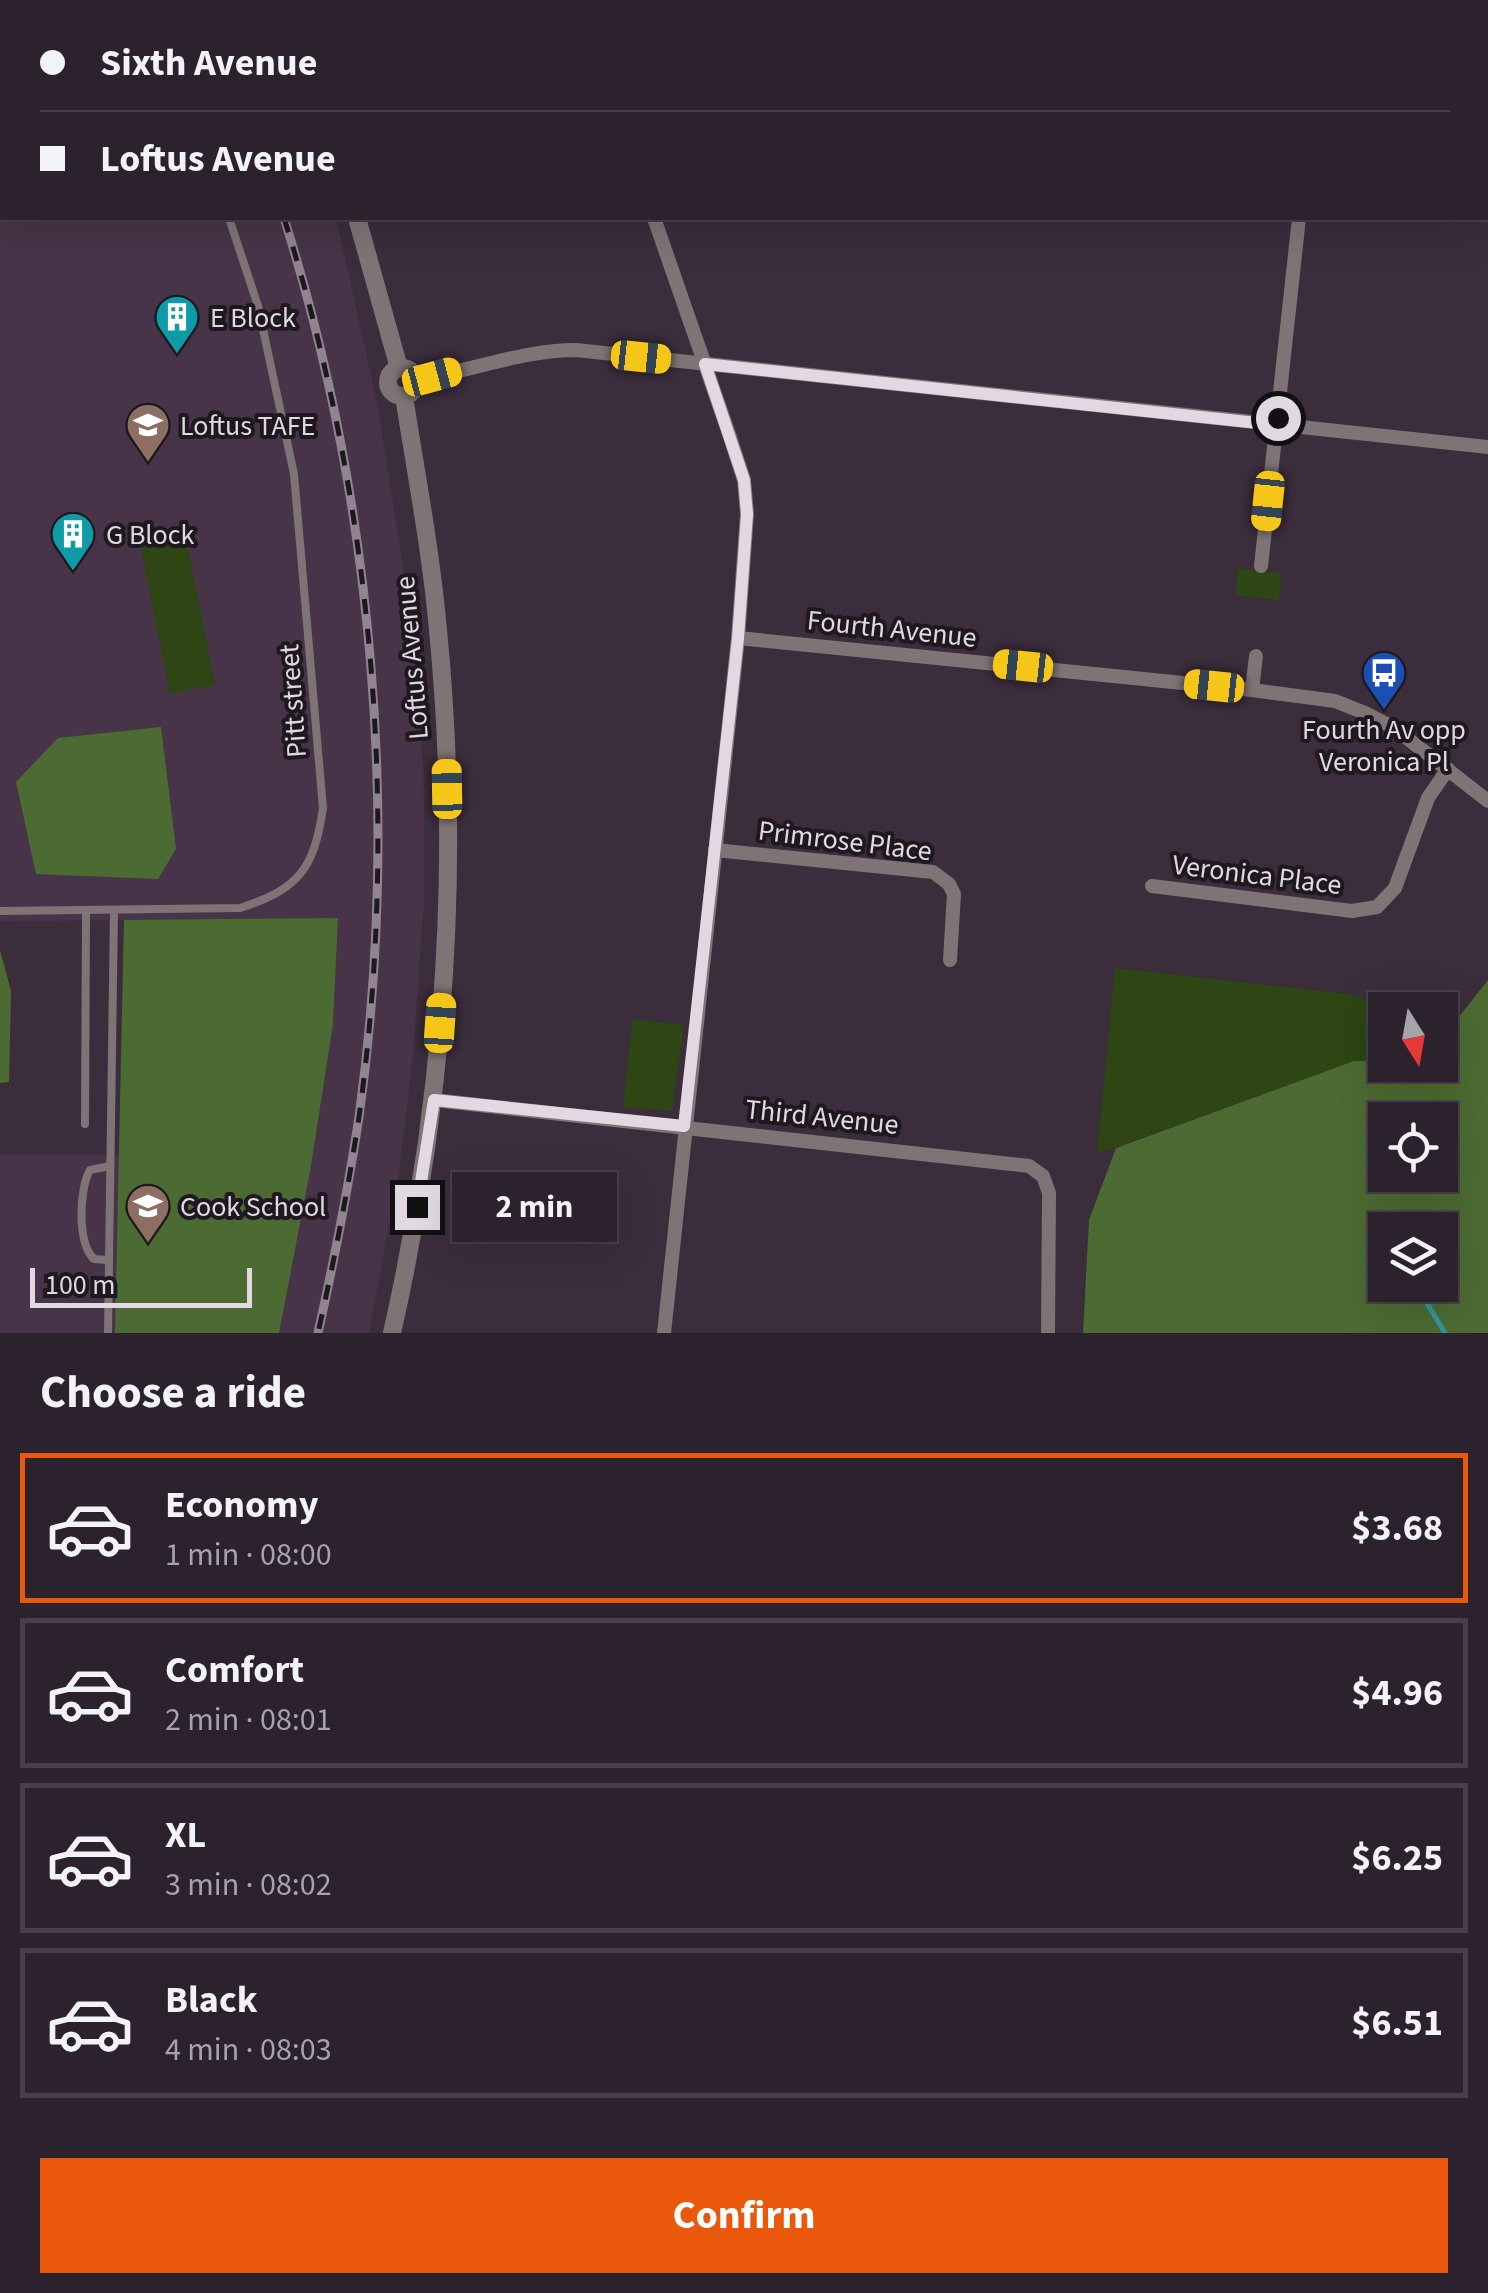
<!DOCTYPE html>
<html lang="en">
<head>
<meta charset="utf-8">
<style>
	body { margin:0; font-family:"Source Sans 3",sans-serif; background:#342a35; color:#f1f3f6; height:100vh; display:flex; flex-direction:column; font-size:38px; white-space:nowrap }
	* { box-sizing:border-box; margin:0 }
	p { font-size:32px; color:#a6a4aa }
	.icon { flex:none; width:55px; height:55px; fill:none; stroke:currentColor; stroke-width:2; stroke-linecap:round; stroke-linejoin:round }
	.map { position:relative; height:1333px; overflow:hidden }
	.drawer { display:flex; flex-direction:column; background:#2c222d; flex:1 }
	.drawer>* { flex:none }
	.top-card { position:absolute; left:0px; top:0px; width:1490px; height:220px; box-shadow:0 10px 40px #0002,0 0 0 2px #483f49; display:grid; align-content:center; height:220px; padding:0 40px; background:#2c222d }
	.needle { width:65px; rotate:169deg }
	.tools { position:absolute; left:1368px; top:992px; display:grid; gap:20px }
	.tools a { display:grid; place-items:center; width:90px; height:90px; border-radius:0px; background:#2c222d; box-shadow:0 10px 40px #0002,0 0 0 2px #483f49; font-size:50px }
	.scale { position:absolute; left:30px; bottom:25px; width:222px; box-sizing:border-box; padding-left:10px; border:5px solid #e1d8e2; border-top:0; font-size:28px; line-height:35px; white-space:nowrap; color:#e1d8e2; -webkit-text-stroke:8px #1e181f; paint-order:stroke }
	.end { position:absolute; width:45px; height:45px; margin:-22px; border:12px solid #e1d8e2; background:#111; box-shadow:0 0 0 5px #111 }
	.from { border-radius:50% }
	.bubble { position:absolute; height:70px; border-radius:0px; background:#2c222d; box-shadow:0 10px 40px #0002,0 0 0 2px #483f49; font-size:32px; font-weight:700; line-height:70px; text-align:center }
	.car { position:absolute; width:30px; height:60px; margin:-30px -15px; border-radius:12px; box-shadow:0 0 8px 2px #0007; background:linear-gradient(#f5c518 24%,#345 0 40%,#f5c518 0 76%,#345 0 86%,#f5c518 0) }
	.top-card b { display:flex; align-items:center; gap:35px; height:95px; font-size:38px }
	.top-card b+b { border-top:2px solid #483f49 }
	.top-card i { width:25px; height:25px; background:#f1f3f6 }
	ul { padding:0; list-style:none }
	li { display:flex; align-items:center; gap:30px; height:150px; margin:0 20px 15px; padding:0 20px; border:5px solid #483f49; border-radius:0px }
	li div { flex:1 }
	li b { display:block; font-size:38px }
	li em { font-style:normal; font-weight:700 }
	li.active { border-color:#ea580c }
	li>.icon { width:90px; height:90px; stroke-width:1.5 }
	h2 { padding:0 40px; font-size:45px; line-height:120px }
	.action { display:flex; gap:20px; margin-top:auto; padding:20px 40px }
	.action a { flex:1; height:115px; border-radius:0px; background:#ea580c; color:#fff; font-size:40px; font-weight:700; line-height:115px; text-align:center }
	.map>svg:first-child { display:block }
	.built { fill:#473448 }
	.green { fill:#2d4614 }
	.forest { fill:#4c6b32; fill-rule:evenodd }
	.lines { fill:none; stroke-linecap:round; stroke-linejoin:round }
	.stream { stroke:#31969d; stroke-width:5 }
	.service { stroke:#7f7475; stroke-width:8 }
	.minor { stroke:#7f7475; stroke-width:14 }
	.tertiary { stroke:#7f7475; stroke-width:18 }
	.rail-casing { stroke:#908491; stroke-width:9 }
	.rail { stroke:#1e181f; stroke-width:5; stroke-dasharray:15; stroke-linecap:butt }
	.route { stroke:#e1d8e2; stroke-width:12 }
	.labels { text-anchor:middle; stroke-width:8; stroke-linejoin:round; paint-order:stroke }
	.poi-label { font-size:28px; fill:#e1d8e2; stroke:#1e181f; text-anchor:start }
	.street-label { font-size:28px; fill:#e1d8e2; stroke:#1e181f }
</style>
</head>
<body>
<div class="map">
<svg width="1488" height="1333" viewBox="0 0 1488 1333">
	<rect width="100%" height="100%" fill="#3b2d3c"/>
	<path class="built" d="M0 15H2V218H336L377 403 409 602 418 676 424 784V902L413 1055 399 1171 369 1333H0V1155H108L311 1166 333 1024 338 919 0 921Z"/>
	<g class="green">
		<path d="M184 528 215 685 170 694 138 534Z"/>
		<path d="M1237 568 1281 573 1279 600 1236 595Z"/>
		<path d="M1115 968 1357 995 1385 1012V1061H1354L1097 1154Z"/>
		<path d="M632 1019 684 1025 672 1111 623 1107Z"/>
	</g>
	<g class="forest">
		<path d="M1287 0H1488V127V2Z"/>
		<path d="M161 727 176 849 158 879 36 874 16 782 58 738Z"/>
		<path d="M338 918 333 1024 311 1166 279 1333H115L124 920Z"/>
		<path d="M0 950 11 991 9 1082 0 1083Z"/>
		<path d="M1488 980V1333H1083L1089 1220 1116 1148 1354 1061H1385V1065H1440V1041ZM1440 1120V1175H1385V1120ZM1440 1230V1285H1385V1230Z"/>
	</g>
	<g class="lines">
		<path class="stream" d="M1416 1285 1445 1333"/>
		<g class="service">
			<path d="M147 0 148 2"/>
			<path d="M0 911 240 908C299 889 314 869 323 808L294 474 258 306 229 218"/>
			<path d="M85 1124 86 910"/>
			<path d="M109 1260 94 1259C77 1243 79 1189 90 1170L110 1166"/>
			<path d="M108 1333 114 910"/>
		</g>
		<g class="minor">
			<path d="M574 0 575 2"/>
			<path d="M1046 0 1047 2"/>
			<path d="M654 218 729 434 744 480 747 514 738 638 664 1333"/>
			<path d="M416 379C471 372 520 350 576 350L1488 447"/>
			<path d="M1261 566 1299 218"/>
			<path d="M738 638 1252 690 1335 701 1365 713 1394 728 1488 801"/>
			<path d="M1252 690 1256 656"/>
			<path d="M715 850 933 872 949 884 954 894 950 960"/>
			<path d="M1152 886 1352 911 1377 907 1395 888 1428 798 1448 769"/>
			<path d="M434 1100 1029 1166 1043 1176 1049 1193 1048 1333"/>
		</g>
		<g class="tertiary">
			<path d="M284 0 285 2"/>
			<path d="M357 218 399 368"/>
			<circle cx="402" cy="382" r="14"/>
			<path d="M392 1333C444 1103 461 865 438 630 431 551 416 474 404 396"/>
		</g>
		<defs>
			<g id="rail">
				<path d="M217 0 218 2"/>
				<path d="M284 218C374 503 400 820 359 1117 348 1190 334 1261 318 1333"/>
			</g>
		</defs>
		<use href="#rail" class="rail-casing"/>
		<use href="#rail" class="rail"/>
	</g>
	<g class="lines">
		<path class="route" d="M417 1207 434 1100 684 1126 738 638 747 514 744 480 705 364 1277 425 1278 418"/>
	</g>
	<defs>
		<symbol id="building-pin" viewBox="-11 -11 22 30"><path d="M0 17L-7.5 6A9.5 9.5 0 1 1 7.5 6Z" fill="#0f9aa8" stroke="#1e181f"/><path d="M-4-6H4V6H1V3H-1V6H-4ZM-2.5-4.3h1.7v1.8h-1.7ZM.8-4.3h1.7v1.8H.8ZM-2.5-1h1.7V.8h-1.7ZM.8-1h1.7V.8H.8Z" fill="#fff"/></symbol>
		<symbol id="university-pin" viewBox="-11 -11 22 30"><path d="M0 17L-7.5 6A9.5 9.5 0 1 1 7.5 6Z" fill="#8d6e63" stroke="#1e181f"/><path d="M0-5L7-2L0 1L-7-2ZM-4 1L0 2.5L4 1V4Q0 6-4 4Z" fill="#fff"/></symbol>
		<symbol id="bus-pin" viewBox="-11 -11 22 30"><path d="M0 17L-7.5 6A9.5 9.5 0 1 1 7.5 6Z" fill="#1a4fb4" stroke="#1e181f"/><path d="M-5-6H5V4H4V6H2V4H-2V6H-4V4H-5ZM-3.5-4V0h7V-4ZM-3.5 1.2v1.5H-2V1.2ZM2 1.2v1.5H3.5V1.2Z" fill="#fff"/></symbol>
		<symbol id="school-pin" viewBox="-11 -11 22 30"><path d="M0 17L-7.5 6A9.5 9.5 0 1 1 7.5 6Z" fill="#8d6e63" stroke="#1e181f"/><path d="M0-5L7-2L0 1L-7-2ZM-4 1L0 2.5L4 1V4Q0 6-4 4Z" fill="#fff"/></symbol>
	</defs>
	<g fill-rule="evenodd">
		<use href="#building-pin" x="152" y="292" width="50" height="68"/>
		<use href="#university-pin" x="123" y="400" width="50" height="68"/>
		<use href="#building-pin" x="48" y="509" width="50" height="68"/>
		<use href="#bus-pin" x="1359" y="648" width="50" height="68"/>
		<use href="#school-pin" x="123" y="1181" width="50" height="68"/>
	</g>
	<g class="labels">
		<g class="poi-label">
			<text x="210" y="327">E Block</text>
			<text x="180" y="435">Loftus TAFE</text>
			<text x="106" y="544">G Block</text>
			<text x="1384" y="739" text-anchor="middle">Fourth Av opp<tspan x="1384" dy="32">Veronica Pl</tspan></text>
			<text x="180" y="1216">Cook School</text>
		</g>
		<g class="street-label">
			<text transform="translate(892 628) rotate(6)" y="10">Fourth Avenue</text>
			<text transform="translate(411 658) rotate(-95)" y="10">Loftus Avenue</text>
			<text transform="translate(292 701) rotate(-94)" y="10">Pitt street</text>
			<text transform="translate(845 840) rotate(7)" y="10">Primrose Place</text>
			<text transform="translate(1257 874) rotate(7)" y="10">Veronica Place</text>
			<text transform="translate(822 1116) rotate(6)" y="10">Third Avenue</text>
		</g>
	</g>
</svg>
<div class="tools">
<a><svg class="needle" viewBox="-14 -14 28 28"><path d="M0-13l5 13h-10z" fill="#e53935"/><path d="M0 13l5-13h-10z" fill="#a6a4aa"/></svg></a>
<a><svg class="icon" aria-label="locate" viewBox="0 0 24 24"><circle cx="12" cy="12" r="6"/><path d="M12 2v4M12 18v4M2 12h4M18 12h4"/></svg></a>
<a><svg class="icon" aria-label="layers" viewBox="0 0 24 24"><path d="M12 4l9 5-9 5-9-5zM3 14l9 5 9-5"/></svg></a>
</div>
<div class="scale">100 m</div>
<i class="end from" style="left:1278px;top:418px"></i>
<i class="end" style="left:417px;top:1207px"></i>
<div class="bubble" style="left:452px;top:1172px;width:165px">2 min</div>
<i class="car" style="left:641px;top:357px;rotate:96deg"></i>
<i class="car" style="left:432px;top:377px;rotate:75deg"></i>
<i class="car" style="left:1268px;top:501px;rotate:186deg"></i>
<i class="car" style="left:1023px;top:666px;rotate:276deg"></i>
<i class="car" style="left:1214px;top:686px;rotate:276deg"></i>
<i class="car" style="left:447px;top:789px;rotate:359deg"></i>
<i class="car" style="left:440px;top:1023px;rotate:4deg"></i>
<div class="top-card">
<b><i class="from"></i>Sixth Avenue</b>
<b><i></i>Loftus Avenue</b>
</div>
</div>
<section class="drawer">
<h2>Choose a ride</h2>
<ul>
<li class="active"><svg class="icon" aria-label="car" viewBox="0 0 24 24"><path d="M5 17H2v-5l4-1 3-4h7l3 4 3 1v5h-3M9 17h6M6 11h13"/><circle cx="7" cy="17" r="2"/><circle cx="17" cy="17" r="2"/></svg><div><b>Economy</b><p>1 min · 08:00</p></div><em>$3.68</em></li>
<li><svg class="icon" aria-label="car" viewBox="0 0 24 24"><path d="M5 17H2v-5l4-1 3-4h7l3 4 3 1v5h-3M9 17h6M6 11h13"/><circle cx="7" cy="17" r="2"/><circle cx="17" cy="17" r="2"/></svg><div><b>Comfort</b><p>2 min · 08:01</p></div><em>$4.96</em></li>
<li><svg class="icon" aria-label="car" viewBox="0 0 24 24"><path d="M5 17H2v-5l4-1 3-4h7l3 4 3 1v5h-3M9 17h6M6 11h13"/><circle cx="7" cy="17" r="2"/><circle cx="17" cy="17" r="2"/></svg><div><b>XL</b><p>3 min · 08:02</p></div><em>$6.25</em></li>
<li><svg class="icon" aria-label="car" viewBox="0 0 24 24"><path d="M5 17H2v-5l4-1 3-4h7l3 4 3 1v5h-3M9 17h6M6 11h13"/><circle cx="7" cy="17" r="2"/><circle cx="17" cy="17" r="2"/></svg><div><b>Black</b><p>4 min · 08:03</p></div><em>$6.51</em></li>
</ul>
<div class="action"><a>Confirm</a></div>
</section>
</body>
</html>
